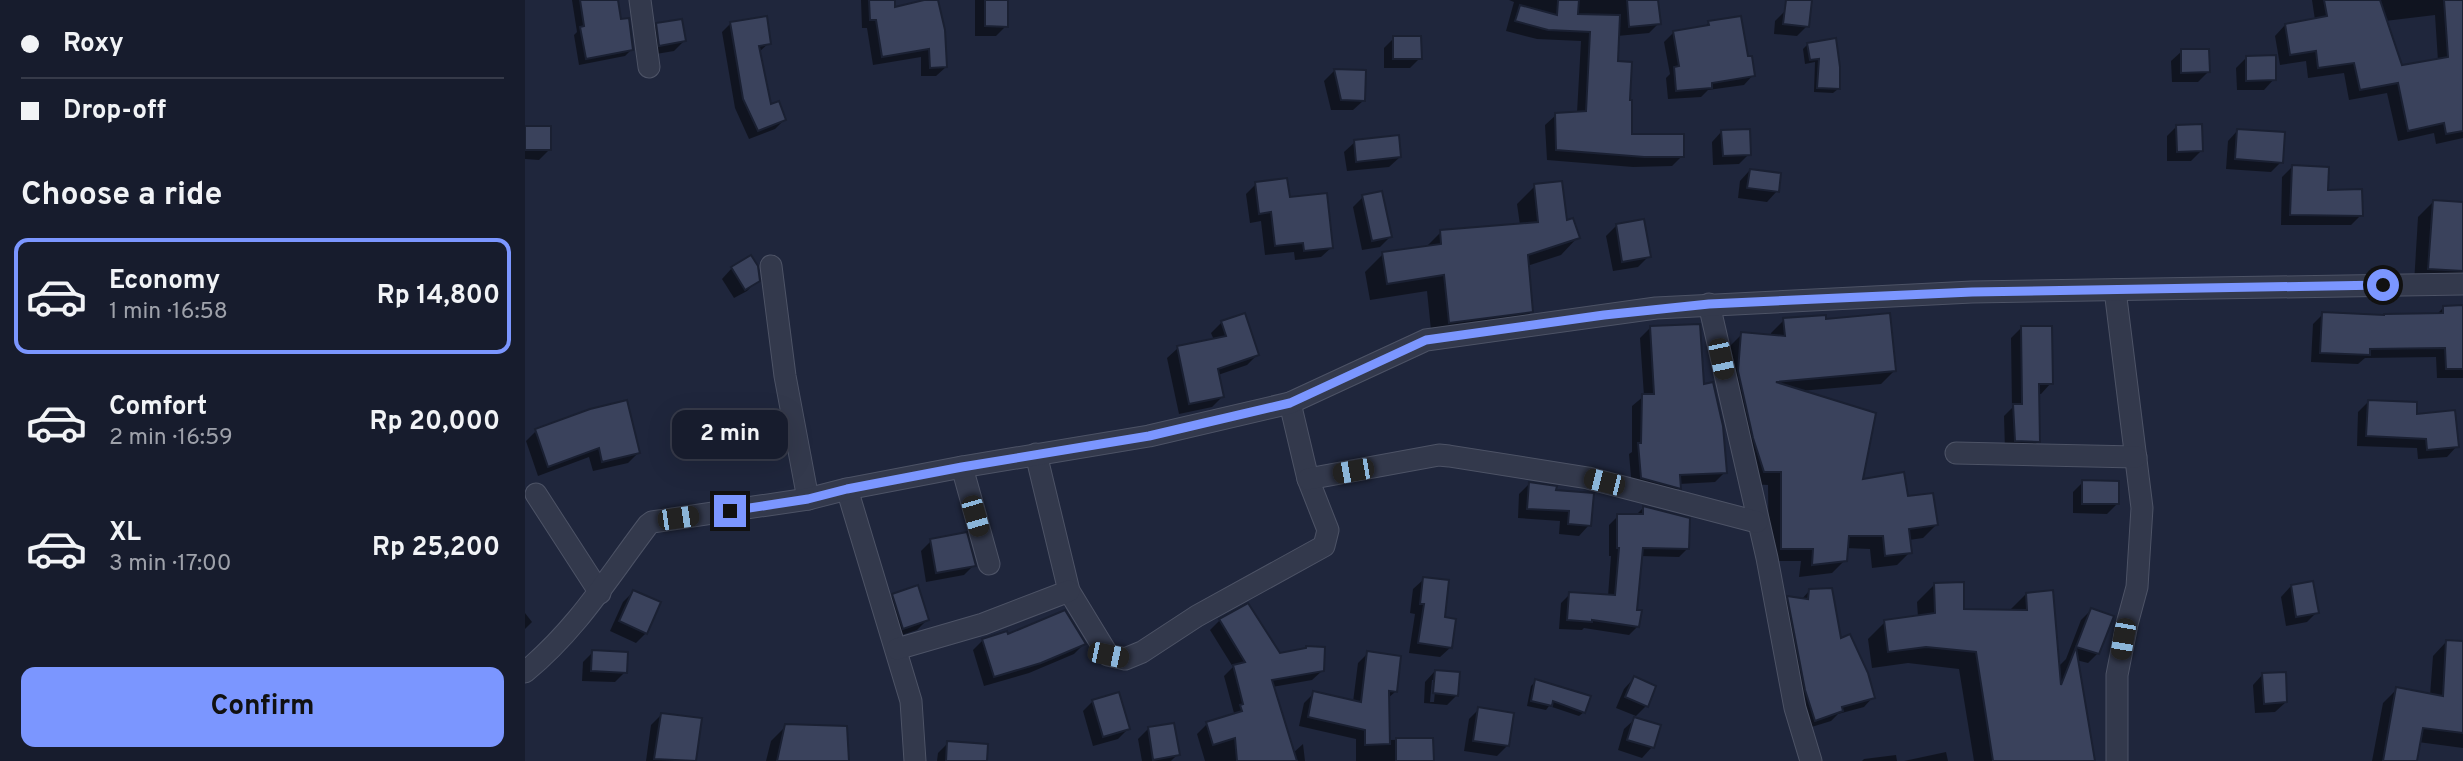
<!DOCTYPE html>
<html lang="en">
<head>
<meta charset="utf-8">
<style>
	body { margin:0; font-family:Overpass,sans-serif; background:#202535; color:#f1f3f6; height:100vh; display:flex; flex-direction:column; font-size:26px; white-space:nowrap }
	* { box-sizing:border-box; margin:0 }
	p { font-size:23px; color:#9ea1aa }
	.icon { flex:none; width:38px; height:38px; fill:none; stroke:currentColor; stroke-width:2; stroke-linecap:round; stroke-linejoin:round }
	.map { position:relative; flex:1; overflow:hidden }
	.side { display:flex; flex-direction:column; background:#171c2d; width:525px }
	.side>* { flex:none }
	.top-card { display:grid; align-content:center; height:154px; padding:0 21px; background:#171c2d }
	.end { position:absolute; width:32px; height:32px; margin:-16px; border:9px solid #7b96ff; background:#111; box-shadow:0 0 0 4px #111 }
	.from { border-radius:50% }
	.bubble { position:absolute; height:49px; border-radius:14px; background:#171c2d; box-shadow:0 7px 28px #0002,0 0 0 2px #363a49; font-size:23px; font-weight:700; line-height:49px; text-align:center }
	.car { position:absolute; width:21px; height:42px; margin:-21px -10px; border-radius:9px; box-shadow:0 0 5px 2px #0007; background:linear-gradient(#222 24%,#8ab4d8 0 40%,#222 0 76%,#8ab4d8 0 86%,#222 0) }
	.top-card b { display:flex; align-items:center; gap:24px; height:66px; font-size:26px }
	.top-card b+b { border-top:2px solid #363a49 }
	.top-card i { width:18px; height:18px; background:#f1f3f6 }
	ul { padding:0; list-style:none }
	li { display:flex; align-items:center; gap:21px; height:116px; margin:0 14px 10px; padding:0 7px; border:4px solid transparent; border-radius:14px }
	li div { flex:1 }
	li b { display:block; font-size:26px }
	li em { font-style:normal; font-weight:700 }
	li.active { border-color:#7b96ff }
	li>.icon { width:63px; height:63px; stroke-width:1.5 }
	h2 { padding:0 21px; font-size:32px; line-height:84px }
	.button { display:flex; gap:14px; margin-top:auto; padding:14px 21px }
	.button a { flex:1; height:80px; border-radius:14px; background:#7b96ff; color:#111; font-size:28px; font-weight:700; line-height:80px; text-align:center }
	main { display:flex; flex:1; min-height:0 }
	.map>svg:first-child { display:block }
	.shadow { fill:#0007; fill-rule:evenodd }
	.building { fill:#3a425c; stroke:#1a2032; stroke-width:2 }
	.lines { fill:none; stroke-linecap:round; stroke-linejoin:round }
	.minor-casing { stroke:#4d5366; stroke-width:23 }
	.minor { stroke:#33394c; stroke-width:21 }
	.route { stroke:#7b96ff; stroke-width:9 }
</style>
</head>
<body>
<main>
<section class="side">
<div class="top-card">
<b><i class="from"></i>Roxy</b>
<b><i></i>Drop-off</b>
</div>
<h2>Choose a ride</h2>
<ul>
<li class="active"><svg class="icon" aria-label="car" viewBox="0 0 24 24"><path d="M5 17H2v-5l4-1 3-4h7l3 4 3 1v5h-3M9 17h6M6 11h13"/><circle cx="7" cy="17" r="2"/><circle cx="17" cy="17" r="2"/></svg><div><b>Economy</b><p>1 min · 16:58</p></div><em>Rp 14,800</em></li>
<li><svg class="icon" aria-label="car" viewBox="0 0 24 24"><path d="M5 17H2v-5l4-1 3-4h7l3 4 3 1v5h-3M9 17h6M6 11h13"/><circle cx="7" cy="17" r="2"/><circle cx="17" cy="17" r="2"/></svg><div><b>Comfort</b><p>2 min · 16:59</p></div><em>Rp 20,000</em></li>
<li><svg class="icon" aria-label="car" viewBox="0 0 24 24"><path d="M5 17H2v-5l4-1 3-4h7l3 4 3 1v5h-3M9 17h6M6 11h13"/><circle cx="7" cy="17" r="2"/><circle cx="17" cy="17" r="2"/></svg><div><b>XL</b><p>3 min · 17:00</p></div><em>Rp 25,200</em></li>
</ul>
<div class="button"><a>Confirm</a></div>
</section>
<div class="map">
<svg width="1938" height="761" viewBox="0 0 1938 761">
	<rect width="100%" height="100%" fill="#1f263c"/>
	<g class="shadow">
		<path d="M47 0H91L94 21 107 49 100 56 54 65 49 35 52 32Z"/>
		<path d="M336 0H368L369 9 411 0 421 67 411 76H396V57L348 65 342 28H337Z"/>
		<path d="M450 0H482L481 26 471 36H450Z"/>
		<path d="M984 0H1131L1134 23 1124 33 1092 36V63L1105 136 1157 156 1147 166 1108 167 1022 160 1020 125 1031 115 1052 113 1056 41 1012 39 981 31 989 2Z"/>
		<path d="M1787 0H1938V138L1911 144 1909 133 1873 141 1862 93 1824 100 1819 73 1783 78 1781 61 1755 65 1750 36 1760 25 1790 20ZM1910 15 1913 61 1876 67 1860 21Z"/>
		<path d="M1261 10 1282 26 1272 36 1249 34 1250 21Z"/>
		<path d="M206 23 244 43 233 53 245 106 259 120 250 129 224 139 210 108 197 32Z"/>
		<path d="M1184 23 1221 58 1228 75 1219 85 1183 90 1176 97 1143 99 1141 78 1145 74 1139 42 1149 32 1179 27Z"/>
		<path d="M132 25 159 41 149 51 125 55 122 35Z"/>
		<path d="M869 38 895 58 885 68H859V48Z"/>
		<path d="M1310 40 1313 89 1308 93 1289 92 1290 62 1280 64 1278 49 1282 45Z"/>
		<path d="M1657 51 1683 72 1673 82H1647L1646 61Z"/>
		<path d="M1721 58 1749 79 1739 90H1712L1711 68Z"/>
		<path d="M809 71 839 100 828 110H806L799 81Z"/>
		<path d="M1652 126 1676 151 1666 161H1642V136Z"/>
		<path d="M0 128 24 150 14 160 0 159Z"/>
		<path d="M1713 130 1756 162 1746 172 1701 169 1703 141Z"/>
		<path d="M1197 131 1224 154 1214 164 1188 165 1187 142Z"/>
		<path d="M830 142 875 157 864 167 822 171 819 152Z"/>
		<path d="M1767 167 1802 192 1836 215 1826 225H1756L1757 177Z"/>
		<path d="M1225 170 1252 191 1242 202 1213 198 1215 181Z"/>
		<path d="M731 184 763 199 807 247 796 257 770 260 769 252 740 255 736 221 725 223 721 194Z"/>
		<path d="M1010 186 1053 237 1036 255 1002 266 1007 311 989 329 907 340 902 291 845 300 840 272 858 254 900 248 916 232 995 225 992 204Z"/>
		<path d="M838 197 865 237 855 247 837 250 828 207Z"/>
		<path d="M1909 201 1938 203V287L1889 284 1893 217Z"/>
		<path d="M1091 226 1124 256 1113 267 1088 271 1081 236Z"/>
		<path d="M207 268 233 280 222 291 209 298 197 279Z"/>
		<path d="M1938 307V378H1912L1911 357 1840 358 1833 364 1786 362 1788 324 1798 314 1858 317 1911 315 1918 308Z"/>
		<path d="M719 315 732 355 722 365 693 375 697 397 687 407 654 414 642 358 653 348 689 340 686 333 696 323Z"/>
		<path d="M1259 320H1300L1369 371 1356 384 1275 391 1336 481 1381 498 1411 525 1398 538 1384 540 1385 552 1372 565 1347 568 1345 549 1321 548 1320 560 1307 573 1274 577 1276 561H1244L1243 485 1226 484 1204 347 1217 334 1246 337V333Z"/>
		<path d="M1125 328 1200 472 1190 482 1154 484V488L1144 498 1107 488 1104 454 1107 452V406L1119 396 1115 338Z"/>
		<path d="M1496 328 1526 383 1516 394H1513L1514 441 1503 451H1480L1479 416 1487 408 1486 338Z"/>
		<path d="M1844 401 1890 416 1932 446 1922 457 1893 459 1892 448 1832 446 1833 412Z"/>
		<path d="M11 431 113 453 103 463 68 471 64 457 13 476 1 441Z"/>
		<path d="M1558 482 1592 504 1582 514 1548 513V492Z"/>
		<path d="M1004 484 1030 492 1064 525 1054 536 1034 534 1035 521 993 518 994 494Z"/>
		<path d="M1118 508 1163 548 1154 557 1115 556 1110 611 1113 626 1104 635 1059 628 1057 630 1034 629 1036 603 1045 594 1083 596 1086 556H1084V525L1093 516H1110Z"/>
		<path d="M406 541 449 565 439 575 401 582 396 551Z"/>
		<path d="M899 579 926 647 915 657 884 653 890 614 885 613 888 589Z"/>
		<path d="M1409 585 1438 611H1484L1501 594 1533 667 1541 659 1556 620 1566 610 1573 653 1563 663 1551 660 1568 761H1449L1434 669 1383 663 1347 668 1343 639 1360 622 1393 617 1392 602Z"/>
		<path d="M1766 586 1792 612 1782 622 1761 626 1756 597Z"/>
		<path d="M1285 590 1348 697 1339 707 1313 714 1306 721 1280 729 1254 607 1263 598 1276 600Z"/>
		<path d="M108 592 121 633 111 643 85 631 98 602Z"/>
		<path d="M368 595 402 620 392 630 368 638 358 605Z"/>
		<path d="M723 605 754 655 798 670 787 680 747 687 768 753 778 744 780 761H680L672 734 682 724 709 713 699 676 708 667 685 630 695 620Z"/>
		<path d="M0 613 7 622 0 629Z"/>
		<path d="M482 636 559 644 549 654 504 673 459 686 448 650 458 640Z"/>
		<path d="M1921 642 1938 643V748L1893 742 1890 761H1847L1858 703 1872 689 1905 696 1908 656Z"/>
		<path d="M68 652 100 672 90 682 57 681 58 662Z"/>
		<path d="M843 653 870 692 862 699 864 740 907 739V761H831V739L774 726 779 703 789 693 828 702 833 663Z"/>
		<path d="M910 671 932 695 922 705 899 703 900 682ZM907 680H911L909 702H905Z"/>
		<path d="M1738 674 1761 702 1750 712 1730 713 1728 685Z"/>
		<path d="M1109 678 1121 706 1111 716 1091 708 1099 689Z"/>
		<path d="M1011 681 1059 712 1054 716 1024 706 1021 710 1002 706 1006 686Z"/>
		<path d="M568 701 603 729 593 739 568 746 558 711Z"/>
		<path d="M954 709 982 746 972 756 939 751 944 719Z"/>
		<path d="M136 715 175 720 169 761H121L126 725Z"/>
		<path d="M1110 719 1133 726 1127 747 1117 758 1093 750 1099 729Z"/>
		<path d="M261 726 323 761H241L246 741Z"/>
		<path d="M623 729 653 754 646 761H617L613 739Z"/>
		<path d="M423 743 460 761H412L413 753Z"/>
		<path d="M1421 752 1423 761H1379Z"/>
		<path d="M1371 755 1372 761H1337L1339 759Z"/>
	</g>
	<g class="building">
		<path d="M55 0H93L96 19 104 18 108 50 61 59 55 27 59 26Z"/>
		<path d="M344 0H370V7L399 0H413L420 30 422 67 405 68 404 49 357 57 351 20H345Z"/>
		<path d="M460 0H483V27L460 26Z"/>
		<path d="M1033 0H1054L1053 14 1095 15 1093 61 1107 62 1105 100H1107V134H1159V157H1119L1031 150 1030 113 1061 111 1065 32 1023 30 990 21 995 5 1032 15Z"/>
		<path d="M1102 0H1133L1136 24 1104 27Z"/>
		<path d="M1261 0H1287L1284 27 1258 24Z"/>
		<path d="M1799 0H1855L1877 65 1923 57 1919 0H1938V131L1921 134 1919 123 1883 131 1873 83 1835 90 1829 63 1793 68 1791 51 1765 55 1760 24 1802 16Z"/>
		<path d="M242 16 246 44 234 46 246 104 254 101 261 120 233 131 218 99 205 22Z"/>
		<path d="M1216 16 1223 56H1227L1230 76 1187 83V88L1151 91 1149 67 1154 66 1148 31 1184 25 1183 21Z"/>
		<path d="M157 19 161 41 134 46 131 23Z"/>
		<path d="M868 36H896L897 59H868Z"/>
		<path d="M1311 38 1315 67V89L1292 88 1294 59 1285 60 1282 43Z"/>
		<path d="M1656 49H1684L1685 72 1656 73Z"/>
		<path d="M1751 55V80L1721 81V56Z"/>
		<path d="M809 69 841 70 840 101 816 100Z"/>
		<path d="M1677 124 1678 151 1652 152 1651 125Z"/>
		<rect x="0" y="126" width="26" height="24"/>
		<path d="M1225 129 1226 155 1198 156 1196 130Z"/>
		<path d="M1712 129 1760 132 1758 163 1710 159Z"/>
		<path d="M874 135 876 157 831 162 829 140Z"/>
		<path d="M1767 165 1804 167 1803 190 1837 189 1838 216 1765 215Z"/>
		<path d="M1225 169 1256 173 1254 192 1222 188Z"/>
		<path d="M762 178 765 197 802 193 808 248 779 251 778 243 750 246 746 212 734 214 730 182Z"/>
		<path d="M1037 181 1042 220 1048 218 1055 238 1003 255 1008 312 924 323 919 275 862 284 857 252 916 244 915 230 1013 222 1009 184Z"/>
		<path d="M857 191 867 237 847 241 837 195Z"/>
		<path d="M1908 200 1938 202V271L1903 269Z"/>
		<path d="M1119 219 1126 257 1097 262 1091 224Z"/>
		<path d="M226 255 233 266 235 281 220 290 206 267Z"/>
		<path d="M1938 305V369H1921L1920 348 1845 349V355L1795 353 1797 312 1859 315V314L1918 313V306Z"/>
		<path d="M720 313 734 355 693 369 699 397 664 404 652 346 701 336 696 321Z"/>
		<path d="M1365 313 1371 371 1251 382 1351 413 1338 479 1379 472 1383 496 1408 493 1413 525 1384 529 1387 553 1360 556 1358 536H1324L1322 561 1287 565 1288 549H1256V472H1239L1228 438 1213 371 1216 332 1260 336 1258 318 1301 315V319Z"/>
		<path d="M1175 324 1179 384 1188 382 1198 426 1202 473 1155 475 1156 489 1116 478 1113 443H1116L1117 394H1129L1125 326Z"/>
		<path d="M1496 326H1527L1528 384H1514L1515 442 1490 441 1488 404H1497Z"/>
		<path d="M102 400 115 453 77 462 74 448 23 467 10 429 65 409Z"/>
		<path d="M1843 400 1892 402V414L1930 410 1934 447 1902 450 1901 439 1841 436Z"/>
		<path d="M1557 480 1594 481V504H1557Z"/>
		<path d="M1004 482 1032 486 1031 490 1069 493 1066 526 1043 524 1044 511 1002 509Z"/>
		<path d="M1118 506 1165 518 1164 549 1118 548 1112 610H1117L1114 627 1067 620V622L1042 620 1044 592 1090 595 1094 548H1092V514H1118Z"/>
		<path d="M442 532 451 566 411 573 405 539Z"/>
		<path d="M898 577 924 580 920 617 931 619 927 648 893 643 899 604H895Z"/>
		<path d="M1788 581 1794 613 1771 617 1766 585Z"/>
		<path d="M1439 582V609L1502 610 1501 593 1528 590 1536 685 1551 647 1570 761H1468L1451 652 1401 647 1363 652 1359 620 1410 613 1409 583Z"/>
		<path d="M393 585 404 620 378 629 367 594Z"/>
		<path d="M1307 588 1316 638 1325 634 1343 673 1350 698 1317 707 1318 711 1290 721 1280 690 1262 596 1283 599 1284 589Z"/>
		<path d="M108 590 136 602 122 634 94 621Z"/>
		<path d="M723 603 755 653 781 648V646L800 647 799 671 747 680 772 761H712L710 738 688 745 681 722 717 711 715 705 718 704 708 665 720 662 694 619Z"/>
		<path d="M1566 608 1589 616 1574 654 1551 647Z"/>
		<path d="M540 610 561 644 516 663 469 677 457 639 482 631 483 634Z"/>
		<path d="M1921 640 1938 641V733L1898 728 1892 761H1858L1871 687 1918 696Z"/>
		<path d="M67 650 103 652 102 673 66 671Z"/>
		<path d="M842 651 876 656 872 692 864 691 865 744 840 745V730L783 717 788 691 836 702Z"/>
		<path d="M910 670 935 672 933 696 908 693Z"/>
		<path d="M1761 672 1762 702 1739 704 1737 673Z"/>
		<path d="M1109 676 1131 686 1123 707 1100 697Z"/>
		<path d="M1010 679 1066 696 1060 713 1028 701 1027 706 1006 701Z"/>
		<path d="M594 692 605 729 578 737 567 700Z"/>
		<path d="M953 707 989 713 984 746 948 741Z"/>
		<path d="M136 713 177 718 171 761 129 759Z"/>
		<path d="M1109 717 1136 725 1129 748 1102 740Z"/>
		<path d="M649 723 655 755 628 760 623 727Z"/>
		<path d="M260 724 322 726 324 761H252Z"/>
		<path d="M871 738H908L909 761H871Z"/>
		<path d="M422 741 463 744 462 761H421Z"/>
	</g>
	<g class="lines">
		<defs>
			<g id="minor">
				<path d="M115 0 124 67"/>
				<path d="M246 266 260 376 283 499"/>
				<path d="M1590 290 1617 508 1612 587 1602 624 1592 675V761"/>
				<path d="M1184 304 1242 558 1270 708 1286 761"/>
				<path d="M1431 453 1611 457"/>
				<path d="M511 454 544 591 583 655 600 659 617 652 672 616 799 546 803 530 783 479 765 403"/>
				<path d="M437 467 464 564"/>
				<path d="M783 479 914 455 924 456 1063 478 1232 522"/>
				<path d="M322 489 386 701 390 761"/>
				<path d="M11 494 75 593"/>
				<path d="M372 649 458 624 544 591"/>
				<path d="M0 672C53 628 82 579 123 525L127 522 283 499 322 489 437 467 624 436 765 403 901 340 1131 308 1447 292 1938 284"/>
			</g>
		</defs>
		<use href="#minor" class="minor-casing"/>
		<use href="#minor" class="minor"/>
	</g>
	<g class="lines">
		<path class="route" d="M205 511 283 499 322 489 437 467 624 436 765 403 901 340 1079 315 1184 304 1447 292 1858 285"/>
	</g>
</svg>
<i class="end from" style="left:1858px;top:285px"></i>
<i class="end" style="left:205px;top:511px"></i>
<div class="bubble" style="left:147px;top:410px;width:116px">2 min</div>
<i class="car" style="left:1196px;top:359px;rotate:168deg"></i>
<i class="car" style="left:828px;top:471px;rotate:260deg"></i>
<i class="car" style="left:1079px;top:482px;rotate:284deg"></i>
<i class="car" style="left:450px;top:516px;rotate:164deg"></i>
<i class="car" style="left:153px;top:518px;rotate:82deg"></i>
<i class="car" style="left:1598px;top:639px;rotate:190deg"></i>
<i class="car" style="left:583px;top:655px;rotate:102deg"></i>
</div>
</main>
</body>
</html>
